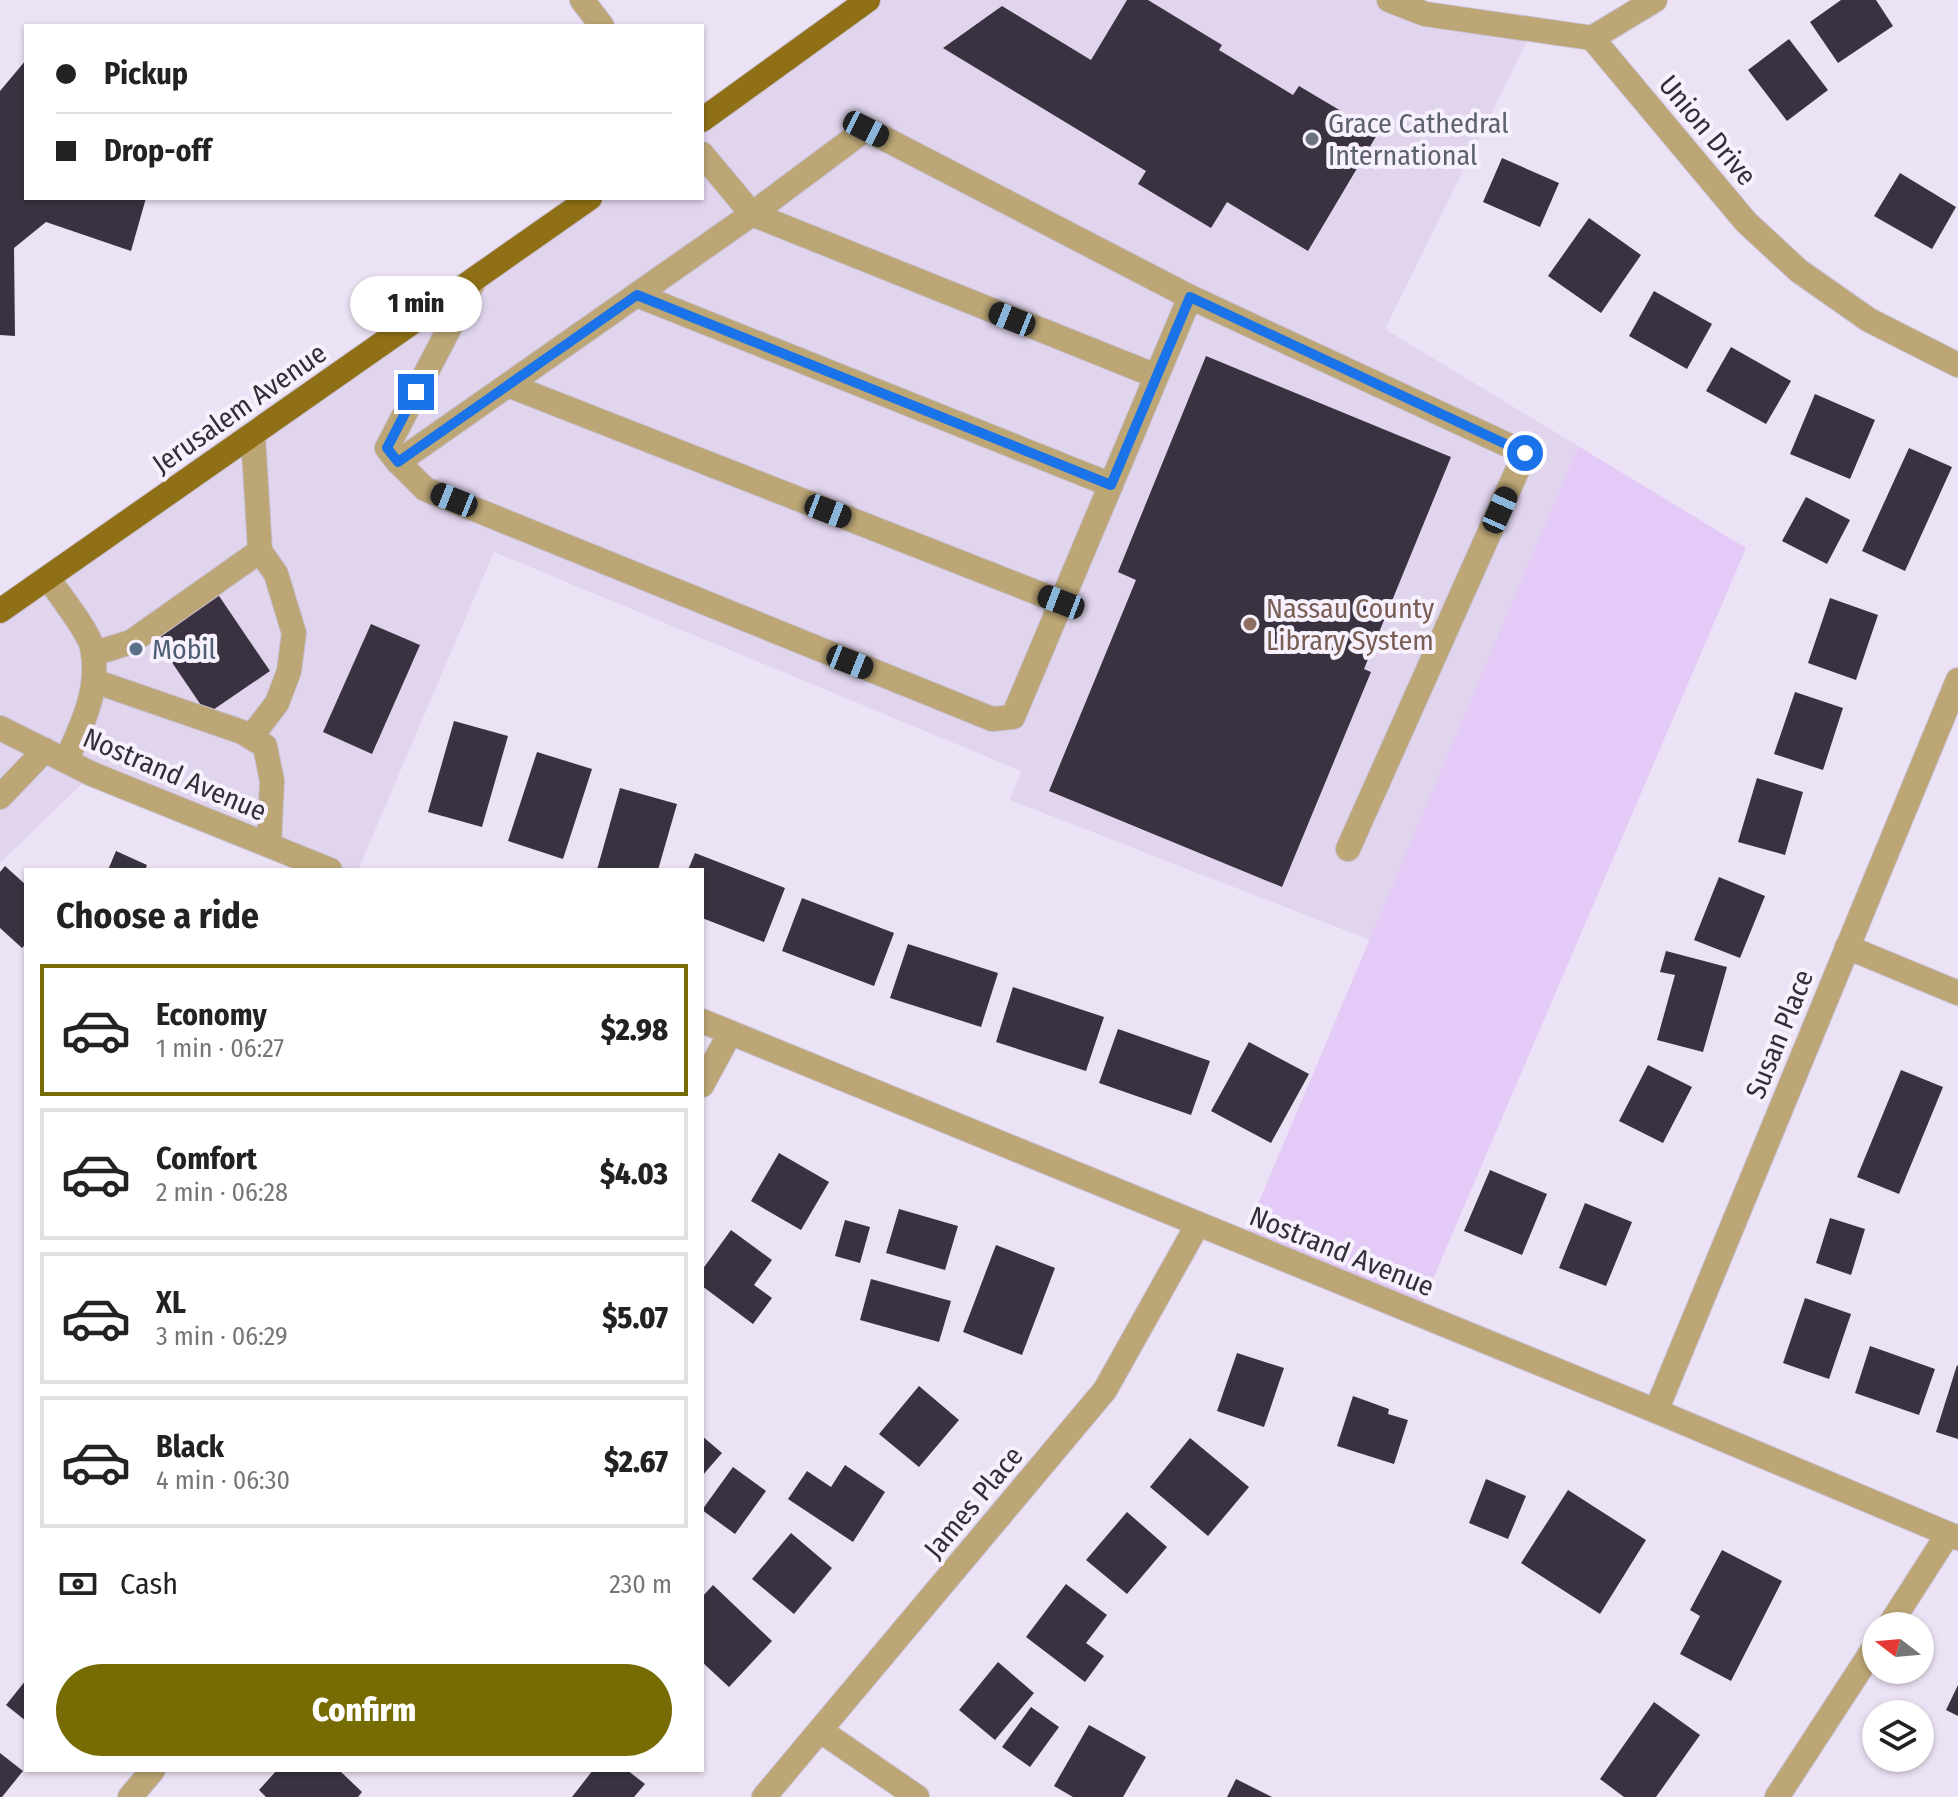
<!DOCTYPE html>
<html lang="en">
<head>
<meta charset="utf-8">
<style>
	body { margin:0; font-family:"Fira Sans Condensed",sans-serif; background:#f6f6f6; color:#222; height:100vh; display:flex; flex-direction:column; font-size:30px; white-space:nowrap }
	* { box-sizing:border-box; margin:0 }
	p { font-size:26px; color:#767676 }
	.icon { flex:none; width:44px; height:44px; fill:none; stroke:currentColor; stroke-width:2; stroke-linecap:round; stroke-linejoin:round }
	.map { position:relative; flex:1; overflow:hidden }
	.drawer { position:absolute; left:24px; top:868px; width:680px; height:904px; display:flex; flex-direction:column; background:#fff; border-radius:0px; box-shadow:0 2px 6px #0004 }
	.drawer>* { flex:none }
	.hud { position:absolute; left:24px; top:24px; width:680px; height:176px; border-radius:0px; box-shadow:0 2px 6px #0004; display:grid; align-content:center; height:176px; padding:0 32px; background:#fff }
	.needle { width:52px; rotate:286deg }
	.fabs { position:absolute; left:1862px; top:1612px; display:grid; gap:16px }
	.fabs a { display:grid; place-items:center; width:72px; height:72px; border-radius:50%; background:#fff; box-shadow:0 2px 6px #0004; font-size:40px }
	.end { position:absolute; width:36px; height:36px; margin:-18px; border:10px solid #1a73e8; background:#fff; box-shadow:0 0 0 4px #fff }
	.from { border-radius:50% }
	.bubble { position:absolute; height:56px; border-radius:28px; background:#fff; box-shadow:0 2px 6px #0004; font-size:26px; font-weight:800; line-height:56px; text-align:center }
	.car { position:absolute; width:24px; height:48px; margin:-24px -12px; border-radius:10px; box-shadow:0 0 6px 2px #0007; background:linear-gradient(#222 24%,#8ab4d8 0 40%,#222 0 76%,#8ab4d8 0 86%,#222 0) }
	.hud b { display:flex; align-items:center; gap:28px; height:76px; font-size:30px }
	.hud b+b { border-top:2px solid #e0e0e0 }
	.hud i { width:20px; height:20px; background:#222 }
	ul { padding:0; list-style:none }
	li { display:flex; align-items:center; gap:24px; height:132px; margin:0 16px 12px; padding:0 16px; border:4px solid #e0e0e0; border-radius:0px }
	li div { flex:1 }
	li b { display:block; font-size:30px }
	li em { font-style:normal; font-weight:800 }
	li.selected { border-color:#776b04 }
	li>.icon { width:72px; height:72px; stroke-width:1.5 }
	h2 { padding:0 32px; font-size:36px; line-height:96px }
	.pay { display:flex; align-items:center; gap:20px; height:88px; padding:0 32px; font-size:30px }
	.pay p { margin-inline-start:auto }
	.primary-button { display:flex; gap:16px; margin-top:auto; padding:16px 32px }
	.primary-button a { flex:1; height:92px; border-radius:48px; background:#776b04; color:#fff; font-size:32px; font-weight:800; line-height:92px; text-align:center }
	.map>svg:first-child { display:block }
	.built { fill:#e1d5ed }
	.green { fill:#e3caf7 }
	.building { fill:#3a3241 }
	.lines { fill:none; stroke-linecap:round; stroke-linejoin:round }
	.minor-casing { stroke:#c7becf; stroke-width:26 }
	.major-casing { stroke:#c7becf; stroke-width:26 }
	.minor { stroke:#bca675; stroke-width:24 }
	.major { stroke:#907016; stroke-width:24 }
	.route { stroke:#1a73e8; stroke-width:10 }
	.worship-dot { fill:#6b7280; stroke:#f7f1fd; stroke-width:3 }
	.education-dot { fill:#8d6e63; stroke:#f7f1fd; stroke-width:3 }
	.service-dot { fill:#5c6f8a; stroke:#f7f1fd; stroke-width:3 }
	.labels { text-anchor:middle; stroke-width:8; stroke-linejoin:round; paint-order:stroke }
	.worship-label { font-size:28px; fill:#5b616d; stroke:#f7f1fd; text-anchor:start }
	.street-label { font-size:28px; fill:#322e35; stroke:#f7f1fd }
	.education-label { font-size:28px; fill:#785e54; stroke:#f7f1fd; text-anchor:start }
	.service-label { font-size:28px; fill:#4e5e75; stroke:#f7f1fd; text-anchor:start }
</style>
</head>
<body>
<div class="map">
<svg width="1958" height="1797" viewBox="0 0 1958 1797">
	<rect width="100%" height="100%" fill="#ece2f5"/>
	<path class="built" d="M871 0H1389L1533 29 1385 329 1578 446 1370 940 1010 800 1021 771 494 552 358 870H330L92 774 0 863V611L590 198H702V120Z"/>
	<path class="green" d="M1578 446 1746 548 1418 1314 1242 1242Z"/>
	<g class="building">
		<path d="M1127 0H1148L1222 45 1219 50 1293 95 1299 86 1378 133 1308 251 1227 202 1211 228 1138 184 1146 171 943 48 1002 6 1091 60Z"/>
		<path d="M1841 0H1876L1893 26 1838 63 1810 22Z"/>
		<path d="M1789 39 1828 90 1787 121 1748 70Z"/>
		<path d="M26 60V198H146L131 251 46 222 14 248 15 336 0 335V91Z"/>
		<path d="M1502 158 1559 183 1540 227 1483 202Z"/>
		<path d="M1900 173 1956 207 1932 249 1874 216Z"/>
		<path d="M1589 218 1641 255 1601 313 1548 276Z"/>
		<path d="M1654 291 1712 324 1687 369 1629 336Z"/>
		<path d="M1731 347 1791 381 1766 424 1706 391Z"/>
		<path d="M1206 356 1451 457 1364 669 1371 672 1282 887 1049 791 1136 580 1118 572Z"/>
		<path d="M1815 394 1875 420 1850 479 1790 454Z"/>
		<path d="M1909 448 1952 467 1905 571 1862 551Z"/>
		<path d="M1806 497 1850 520 1827 564 1782 541Z"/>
		<path d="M215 590 270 671 207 714 152 633Z"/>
		<path d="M1830 598 1878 615 1856 680 1808 663Z"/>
		<path d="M371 624 420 645 372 754 323 732Z"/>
		<path d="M1795 692 1843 708 1823 770 1774 754Z"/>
		<path d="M454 721 508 736 482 827 428 812Z"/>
		<path d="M537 752 592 769 563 859 508 841Z"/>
		<path d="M1757 778 1803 792 1785 855 1738 842Z"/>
		<path d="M620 788 677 804 658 870H597Z"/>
		<path d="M116 851 147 865 145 870H108Z"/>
		<path d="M695 853 785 888 764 942 702 918V870H688Z"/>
		<path d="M5 866 26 885V944L22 948 0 928V872Z"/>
		<path d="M1719 877 1765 896 1740 958 1694 940Z"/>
		<path d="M802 898 894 933 874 986 782 951Z"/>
		<path d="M908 944 998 973 981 1027 890 998Z"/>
		<path d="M1666 951 1727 967 1703 1052 1657 1040 1675 975 1660 972Z"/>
		<path d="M1013 987 1104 1017 1086 1071 996 1042Z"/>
		<path d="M1118 1029 1210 1061 1191 1115 1099 1083Z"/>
		<path d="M1249 1042 1309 1074 1271 1143 1211 1111Z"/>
		<path d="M1648 1065 1692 1087 1663 1143 1619 1121Z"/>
		<path d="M1901 1070 1943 1087 1899 1194 1857 1177Z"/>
		<path d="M779 1153 829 1182 801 1230 751 1201Z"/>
		<path d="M1490 1170 1547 1194 1522 1255 1464 1231Z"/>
		<path d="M1585 1203 1632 1222 1606 1286 1559 1268Z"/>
		<path d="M899 1209 958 1226 945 1270 886 1253Z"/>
		<path d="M1830 1218 1865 1229 1851 1275 1816 1263Z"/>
		<path d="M845 1220 870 1227 860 1263 835 1256Z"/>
		<path d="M731 1230 772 1260 754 1285 772 1298 753 1324 702 1286V1270Z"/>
		<path d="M996 1245 1055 1268 1022 1355 963 1332Z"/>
		<path d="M871 1279 951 1301 939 1342 860 1320Z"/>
		<path d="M1805 1298 1851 1314 1829 1379 1783 1363Z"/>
		<path d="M1870 1346 1935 1369 1919 1415 1855 1393Z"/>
		<path d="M1237 1353 1284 1368 1264 1427 1217 1411Z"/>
		<path d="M1957 1365 1958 1366V1439L1936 1432Z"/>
		<path d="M919 1386 959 1420 919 1467 879 1434Z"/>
		<path d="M1353 1396 1389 1409 1388 1414 1408 1420 1394 1464 1337 1446Z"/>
		<path d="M702 1436 722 1453 702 1476Z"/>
		<path d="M1190 1438 1249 1487 1208 1536 1150 1487Z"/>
		<path d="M845 1465 885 1492 853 1542 788 1499 807 1471 831 1487Z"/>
		<path d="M733 1467 766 1491 735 1534 702 1510Z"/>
		<path d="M1486 1479 1526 1496 1508 1539 1469 1523Z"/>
		<path d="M1568 1490 1646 1540 1600 1614 1521 1563Z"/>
		<path d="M1127 1512 1167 1547 1127 1594 1086 1560Z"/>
		<path d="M791 1533 832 1568 794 1614 752 1579Z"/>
		<path d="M1722 1550 1782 1581 1731 1681 1680 1654 1700 1616 1690 1610Z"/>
		<path d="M1066 1584 1107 1615 1086 1643 1104 1656 1085 1682 1026 1637Z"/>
		<path d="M713 1585 772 1641 729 1687 702 1662V1597Z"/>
		<path d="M998 1662 1034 1693 995 1740 959 1710Z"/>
		<path d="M26 1680V1721L6 1705Z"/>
		<path d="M1958 1685V1716L1946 1710Z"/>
		<path d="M1654 1702 1700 1735 1656 1797H1624L1600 1779Z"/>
		<path d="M1031 1707 1059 1727 1030 1767 1002 1747Z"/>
		<path d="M1089 1725 1146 1757 1123 1797H1073L1054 1786Z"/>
		<path d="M0 1753 23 1771 2 1797H0Z"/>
		<path d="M277 1770H339L362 1792 358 1797H266L259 1790Z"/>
		<path d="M593 1770H627L645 1784 634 1797H572Z"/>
		<path d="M1236 1779 1272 1797H1227Z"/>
	</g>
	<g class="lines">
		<defs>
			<g id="minor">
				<path d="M582 0 602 26"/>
				<path d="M1389 0 1425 14 1592 38 1746 222 1799 271 1869 320 1958 365"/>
				<path d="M1592 38 1655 0"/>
				<path d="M702 154 752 214 866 129 1190 297 1525 453 1348 849"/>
				<path d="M637 295 1111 485"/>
				<path d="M1156 376 752 214 398 462 425 489 992 719 1013 717 1190 297"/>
				<path d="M508 385 1061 602"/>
				<path d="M398 462 387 448 475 279"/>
				<path d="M48 578C58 593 89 632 92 647 101 688 82 725 66 761"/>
				<path d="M93 654 131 642 260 551"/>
				<path d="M94 681 242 732 265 746 272 781 269 845"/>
				<path d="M0 728 92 774 330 870"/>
				<path d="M251 737 277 703 289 671 294 633 276 574 260 551 253 435"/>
				<path d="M0 797 45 750"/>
				<path d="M1847 947 1958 993"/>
				<path d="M702 1021 1656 1411 1958 1538"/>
				<path d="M702 1085 730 1033"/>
				<path d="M1656 1411 1958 680"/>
				<path d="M1889 1626 1948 1534"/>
				<path d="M821 1731 917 1797"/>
				<path d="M130 1797 153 1770"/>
				<path d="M764 1797 1105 1390 1198 1224"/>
				<path d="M1777 1797 1876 1645"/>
			</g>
			<g id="major">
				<path d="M702 120 868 0"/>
				<path d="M0 611 590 198"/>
			</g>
		</defs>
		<use href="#minor" class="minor-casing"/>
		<use href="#major" class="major-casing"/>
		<use href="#minor" class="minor"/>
		<use href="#major" class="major"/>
	</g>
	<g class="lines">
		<path class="route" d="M416 392 387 448 398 462 637 295 1111 485 1190 297 1525 453"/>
	</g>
	<circle class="worship-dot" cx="1312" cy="139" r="8"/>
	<circle class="education-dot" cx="1250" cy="624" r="8"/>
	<circle class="service-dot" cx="136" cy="649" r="8"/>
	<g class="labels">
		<g class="worship-label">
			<text x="1328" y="133">Grace Cathedral<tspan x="1328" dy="32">International</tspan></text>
		</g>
		<g class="street-label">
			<text transform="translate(1708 130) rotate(50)" y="10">Union Drive</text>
			<text transform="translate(239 408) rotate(-35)" y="10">Jerusalem Avenue</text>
			<text transform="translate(175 774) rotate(23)" y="10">Nostrand Avenue</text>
			<text transform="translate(1779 1034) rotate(-68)" y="10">Susan Place</text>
			<text transform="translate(1342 1251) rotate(22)" y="10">Nostrand Avenue</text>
			<text transform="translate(973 1502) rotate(-50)" y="10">James Place</text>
		</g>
		<g class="education-label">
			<text x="1266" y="618">Nassau County<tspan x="1266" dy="32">Library System</tspan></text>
		</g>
		<g class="service-label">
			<text x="152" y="659">Mobil</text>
		</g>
	</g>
</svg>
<div class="fabs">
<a><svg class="needle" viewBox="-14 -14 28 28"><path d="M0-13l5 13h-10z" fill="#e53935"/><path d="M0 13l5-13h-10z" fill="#767676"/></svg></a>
<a><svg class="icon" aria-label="layers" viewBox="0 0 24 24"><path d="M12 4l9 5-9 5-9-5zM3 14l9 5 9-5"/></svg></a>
</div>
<i class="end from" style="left:1525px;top:453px"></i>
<i class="end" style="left:416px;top:392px"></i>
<div class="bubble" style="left:350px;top:276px;width:132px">1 min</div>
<i class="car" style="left:866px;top:129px;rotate:117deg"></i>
<i class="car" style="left:1012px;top:319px;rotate:292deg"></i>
<i class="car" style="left:454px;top:500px;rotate:292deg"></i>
<i class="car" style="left:1500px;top:510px;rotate:24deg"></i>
<i class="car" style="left:828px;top:511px;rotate:111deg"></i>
<i class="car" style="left:1061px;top:602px;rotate:291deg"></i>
<i class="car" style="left:850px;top:662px;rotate:112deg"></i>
<div class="hud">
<b><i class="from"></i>Pickup</b>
<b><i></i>Drop-off</b>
</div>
<section class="drawer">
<h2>Choose a ride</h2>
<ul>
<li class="selected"><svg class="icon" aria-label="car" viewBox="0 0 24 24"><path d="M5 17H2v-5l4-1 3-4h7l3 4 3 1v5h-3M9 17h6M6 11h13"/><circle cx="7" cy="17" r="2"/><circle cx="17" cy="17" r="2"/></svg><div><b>Economy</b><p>1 min · 06:27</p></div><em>$2.98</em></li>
<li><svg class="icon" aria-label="car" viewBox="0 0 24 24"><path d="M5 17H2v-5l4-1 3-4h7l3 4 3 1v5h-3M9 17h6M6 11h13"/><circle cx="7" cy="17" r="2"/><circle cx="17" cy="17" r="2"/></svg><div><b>Comfort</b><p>2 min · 06:28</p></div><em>$4.03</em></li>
<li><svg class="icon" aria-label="car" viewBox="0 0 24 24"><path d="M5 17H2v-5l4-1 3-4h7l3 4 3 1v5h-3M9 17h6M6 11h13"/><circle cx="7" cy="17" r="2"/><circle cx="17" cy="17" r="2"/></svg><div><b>XL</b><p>3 min · 06:29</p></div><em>$5.07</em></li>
<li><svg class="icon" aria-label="car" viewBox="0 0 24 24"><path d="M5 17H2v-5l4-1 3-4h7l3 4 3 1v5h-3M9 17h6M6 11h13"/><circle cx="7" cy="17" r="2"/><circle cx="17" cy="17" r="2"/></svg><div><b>Black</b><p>4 min · 06:30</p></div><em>$2.67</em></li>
</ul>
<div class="pay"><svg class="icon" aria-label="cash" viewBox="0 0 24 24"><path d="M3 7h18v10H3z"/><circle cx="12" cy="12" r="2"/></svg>Cash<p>230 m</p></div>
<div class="primary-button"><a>Confirm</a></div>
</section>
</div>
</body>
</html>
